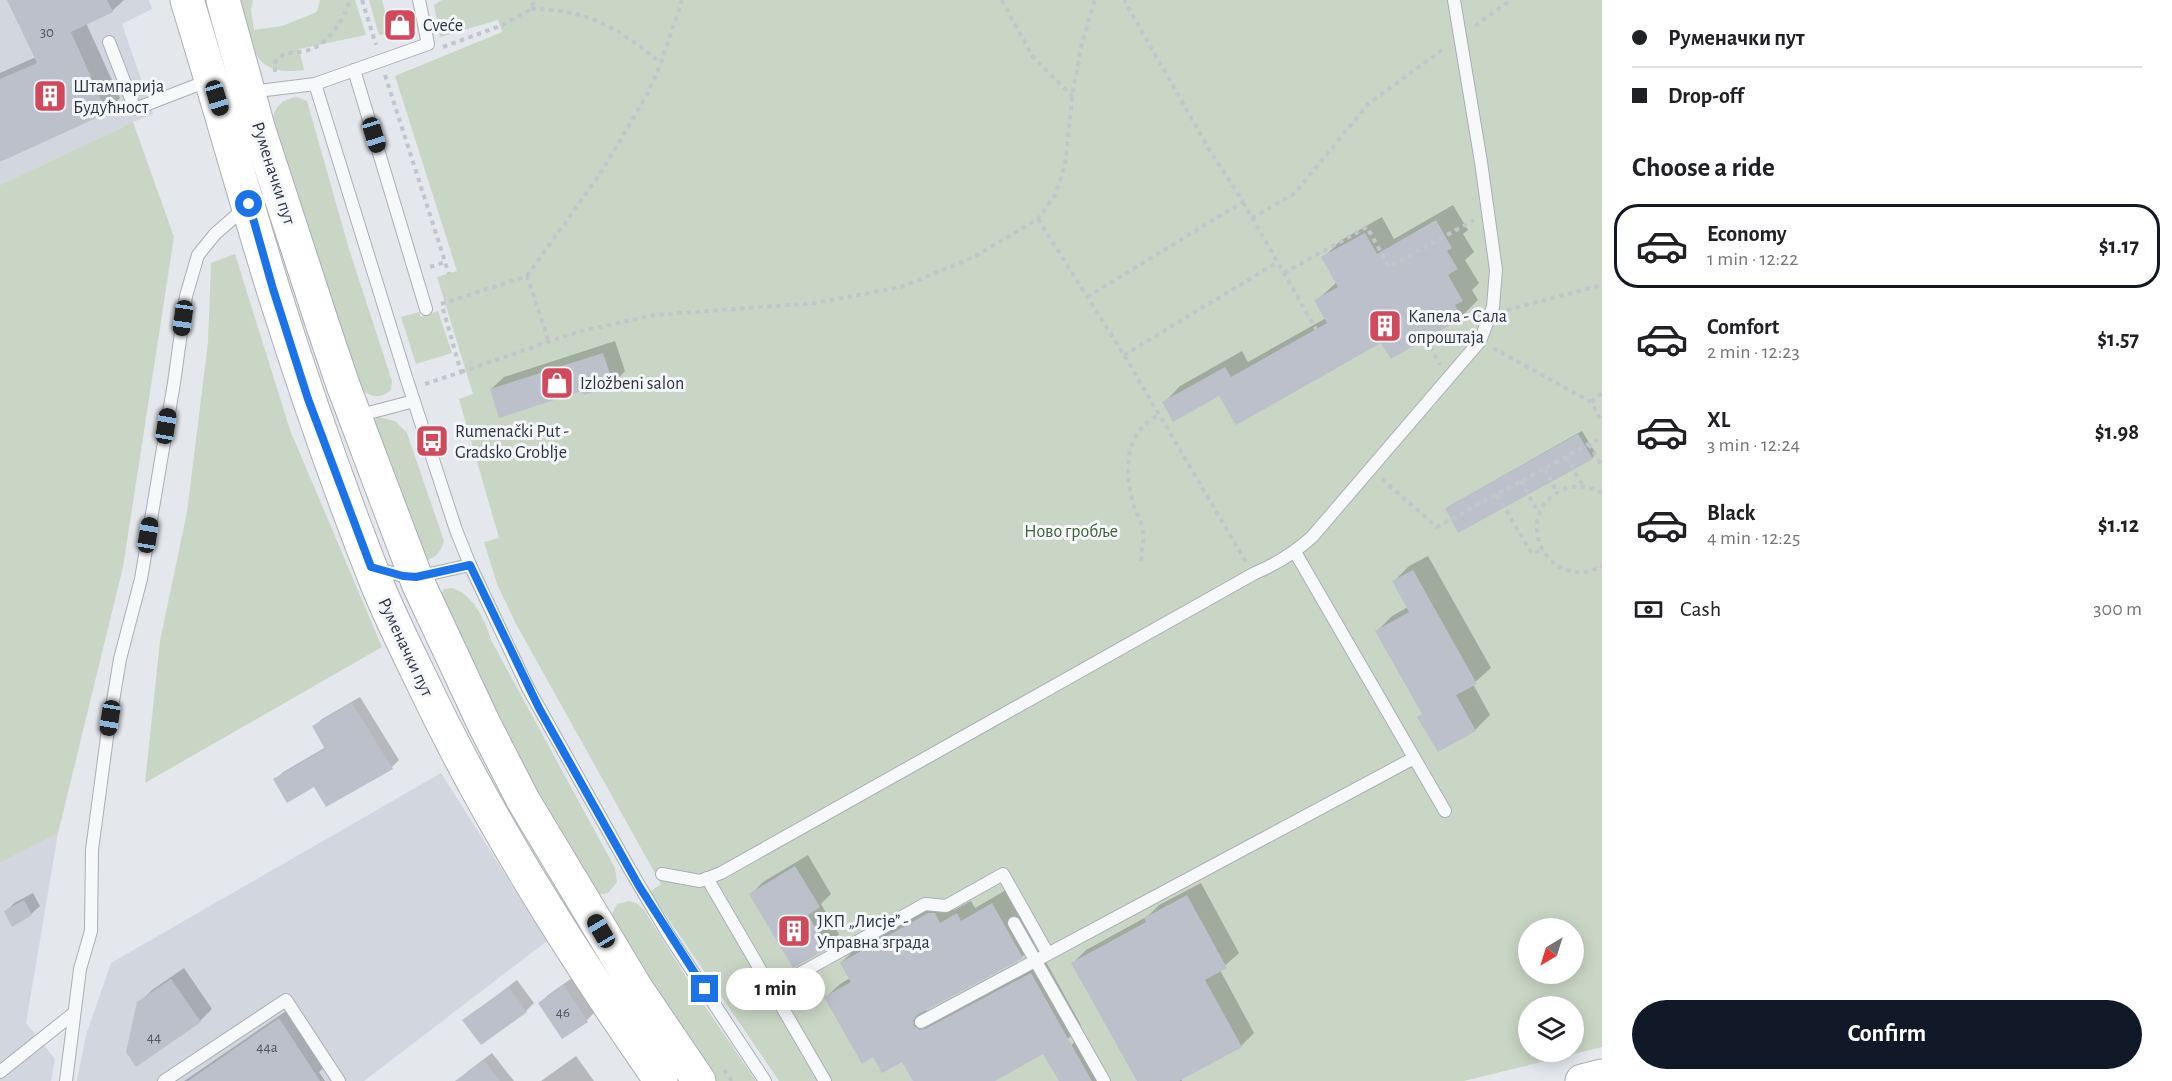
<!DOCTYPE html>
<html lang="en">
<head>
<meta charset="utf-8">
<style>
	body { margin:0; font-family:"Alegreya Sans",sans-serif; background:#f2f2f2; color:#202124; height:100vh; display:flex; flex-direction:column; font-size:22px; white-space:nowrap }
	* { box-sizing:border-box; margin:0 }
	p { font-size:20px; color:#757577 }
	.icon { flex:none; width:33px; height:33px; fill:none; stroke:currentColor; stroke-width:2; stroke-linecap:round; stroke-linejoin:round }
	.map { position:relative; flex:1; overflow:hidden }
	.sheet { display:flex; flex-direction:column; background:#fff; width:570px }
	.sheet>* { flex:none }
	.banner { display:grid; align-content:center; height:132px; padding:0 30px; background:#fff }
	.needle { width:39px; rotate:218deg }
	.buttons { position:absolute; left:1518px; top:918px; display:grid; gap:12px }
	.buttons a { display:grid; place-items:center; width:66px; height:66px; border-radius:50%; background:#fff; box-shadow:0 3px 15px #0003; font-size:30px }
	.end { position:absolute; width:27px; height:27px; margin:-14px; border:8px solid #1a73e8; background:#fff; box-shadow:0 0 0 3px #fff }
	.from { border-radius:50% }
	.bubble { position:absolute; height:42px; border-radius:21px; background:#fff; box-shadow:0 3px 15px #0003; font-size:20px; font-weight:600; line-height:42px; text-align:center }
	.car { position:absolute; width:18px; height:36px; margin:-18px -9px; border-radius:8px; box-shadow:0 0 4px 2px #0007; background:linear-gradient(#222 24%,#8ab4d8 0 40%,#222 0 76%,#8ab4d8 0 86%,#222 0) }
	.banner b { display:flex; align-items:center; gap:21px; height:57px; font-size:22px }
	.banner b+b { border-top:2px solid #e0e0e0 }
	.banner i { width:15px; height:15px; background:#202124 }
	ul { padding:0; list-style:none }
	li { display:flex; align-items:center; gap:18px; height:84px; margin:0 12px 9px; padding:0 18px; border:3px solid transparent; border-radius:24px }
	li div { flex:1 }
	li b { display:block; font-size:22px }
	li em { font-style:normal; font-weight:600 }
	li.selected { border-color:#111827 }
	li>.icon { width:54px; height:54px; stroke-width:1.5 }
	h2 { padding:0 30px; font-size:27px; line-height:72px }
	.pay { display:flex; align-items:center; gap:15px; height:66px; padding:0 30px; font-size:22px }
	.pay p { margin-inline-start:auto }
	.button { display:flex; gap:12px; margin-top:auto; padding:12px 30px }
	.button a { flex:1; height:69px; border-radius:36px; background:#111827; color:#fff; font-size:24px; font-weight:600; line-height:69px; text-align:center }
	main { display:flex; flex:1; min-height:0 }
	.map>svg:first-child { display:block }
	.built { fill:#d2d6de }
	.green { fill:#c9d6c5; fill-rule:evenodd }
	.shadow { fill:#0003 }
	.building { fill:#bbc0ca }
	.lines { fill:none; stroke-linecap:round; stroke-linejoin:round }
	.lane-casing { stroke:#a9aeb7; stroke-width:14 }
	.secondary-casing { stroke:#a9aeb7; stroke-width:35 }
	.path { stroke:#c2c5cb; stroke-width:4; stroke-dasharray:4.5 4.5; stroke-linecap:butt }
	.lane { stroke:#f7f8fa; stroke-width:12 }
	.secondary { stroke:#fff; stroke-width:33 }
	.route { stroke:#1a73e8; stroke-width:8 }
	.labels { text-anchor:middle; stroke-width:6; stroke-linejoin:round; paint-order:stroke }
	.number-label { font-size:15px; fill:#4f5766 }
	.poi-label { font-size:18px; fill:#2b3445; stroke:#f4f6f9; text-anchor:start }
	.street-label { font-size:18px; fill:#2b3445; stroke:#f4f6f9 }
	.park-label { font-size:18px; fill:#3f6138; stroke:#f4f6f9 }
</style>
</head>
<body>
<main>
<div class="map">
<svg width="1602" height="1081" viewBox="0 0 1602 1081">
	<rect width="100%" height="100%" fill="#e4e7ec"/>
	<g class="built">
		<path d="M0 0H149L152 9 122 24 153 114 133 122 0 185Z"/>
		<path d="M441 773 547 941 364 1081H77L86 1035 111 963Z"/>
		<path d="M58 833 26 1023 55 1059 51 1081H0V863Z"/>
	</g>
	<g class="green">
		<path d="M239 0H253L251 10 254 30 282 26 317 12 320 0H355L366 35 299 49 304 70C247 78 254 41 239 0Z"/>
		<path d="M369 0H382L390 33 379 35Z"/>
		<path d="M442 0H1602V1047L1464 1081H779L650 892 661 884 516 624 497 584 484 542 499 538 459 399 473 394 437 277 457 271 395 76 502 32 498 20 440 37 434 5ZM1528 928H1574V974H1528ZM1528 1006H1574V1052H1528Z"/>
		<path d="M297 97 307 101 349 249 392 381 391 390C381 399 370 398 361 388L272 122C274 107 282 99 297 97Z"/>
		<path d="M133 122 174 237 123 567 58 833 0 863V185Z"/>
		<path d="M235 254 290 430 382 647 145 783 160 641 187 512 208 342 211 263Z"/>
		<path d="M438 311 452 353 416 364 401 317 419 312 421 317Z"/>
		<path d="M378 417 395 421 407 433 444 541C441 551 436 558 425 561L372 422Z"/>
		<path d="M452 588C472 593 486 621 491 640L615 868 617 882 608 893 597 895 541 808 440 596 444 589Z"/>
		<path d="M629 901 638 904 644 910 698 996 756 1081H714L610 917 617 904Z"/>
	</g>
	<g class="shadow">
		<path d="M8 0H124L112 11 86 23 120 98 107 112 0 160V73L36 57Z"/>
		<path d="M1453 205 1468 230 1463 234 1474 252 1465 260 1479 283 1472 290 1478 300 1461 317 1391 357 1382 341 1220 393 1164 403 1180 386 1242 351 1248 362 1326 318 1316 301 1337 282 1323 258 1340 241 1382 217 1394 239Z"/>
		<path d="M615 341 625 371 613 384 583 389H491L504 377Z"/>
		<path d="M1582 431 1596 454 1592 458 1446 508Z"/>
		<path d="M1428 556 1491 668 1473 684 1490 715 1475 730 1438 750 1423 713 1377 631 1392 616 1408 607 1394 581 1409 566Z"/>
		<path d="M360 697 399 760 392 767 315 785 275 780 283 772 326 747 314 727 322 719Z"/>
		<path d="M808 855 831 894 821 904 839 934 827 947 751 894 763 882Z"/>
		<path d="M1201 883 1239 953 1220 970 1254 1033 1241 1046 1181 1078 1182 1081H1138L1073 963 1086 950 1148 916 1159 905Z"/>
		<path d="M1006 890 1035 943 1022 957 926 1008 927 1013 1045 960 1081 1025 1068 1039 992 1081H915L903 1060 874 1055 826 997 840 984 850 978 841 963 855 949 943 899 949 900 954 910 971 901 975 908Z"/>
		<path d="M33 893 40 906 31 914 6 912 14 903Z"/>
		<path d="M184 968 212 1009 200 1021 139 1003 152 990Z"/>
		<path d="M572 978 595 1012 587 1020 540 1003 548 995Z"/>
		<path d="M517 980 534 1003 526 1011 464 1020Z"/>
		<path d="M292 1007 329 1063 319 1072 325 1081H184Z"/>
		<path d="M1084 1033 1111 1081H1060L1051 1065Z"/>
		<path d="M492 1053 514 1081H461L460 1079 468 1071Z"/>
		<path d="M576 1056 594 1081H541Z"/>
	</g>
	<g class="building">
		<path d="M7 0H107L113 12 71 32 107 113 0 162V79L37 63Z"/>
		<path d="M1436 220 1452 248 1447 251 1458 269 1448 275 1463 301 1455 305 1462 318 1391 359 1381 343 1236 425 1219 396 1173 422 1162 402 1225 367 1231 377 1327 323 1314 300 1338 287 1321 257 1365 233 1377 254Z"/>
		<path d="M603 353 614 385 584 395 582 391 499 418 490 389Z"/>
		<path d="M1578 434 1593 459 1458 533 1445 508Z"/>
		<path d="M1413 570 1477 684 1456 695 1476 731 1438 752 1417 717 1422 714 1375 631 1409 612 1392 581Z"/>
		<path d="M352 703 393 769 326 807 314 787 287 803 273 779 325 749 312 726Z"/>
		<path d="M795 866 820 907 808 915 828 948 793 968 749 894Z"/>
		<path d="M1187 895 1227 968 1205 980 1242 1047 1179 1081H1137L1071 963 1146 922 1144 918Z"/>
		<path d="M24 900 32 915 12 927 4 911Z"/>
		<path d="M992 903 1023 958 917 1015 913 1021 914 1026 920 1030 925 1029 1031 973 1092 1081H1059L1043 1054 995 1081H913L902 1062 882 1073 873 1057 862 1064 824 997 851 982 840 963 928 913H935L940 923 957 913 961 921Z"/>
		<path d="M171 979 201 1022 136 1067 126 1052 137 1002Z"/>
		<path d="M564 985 588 1022 562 1039 538 1003Z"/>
		<path d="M509 987 527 1012 481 1045 462 1020Z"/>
		<path d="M279 1018 320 1081H188Z"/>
		<path d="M484 1060 500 1081H455Z"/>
	</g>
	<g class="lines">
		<defs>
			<g id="lane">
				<path d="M109 42 135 109 210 80"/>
				<path d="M354 70 426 309"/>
				<path d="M315 84 406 377 456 530 470 565 528 688 629 868 668 934 765 1081"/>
				<path d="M250 92 315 84 428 44 419 0"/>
				<path d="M357 416 414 401"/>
				<path d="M1295 552 1445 811"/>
				<path d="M375 568 403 576 416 577 470 565"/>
				<path d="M662 874 700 881 721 873 1255 573C1277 564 1294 553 1312 537L1480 341 1493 307 1496 270 1481 162 1454 0"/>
				<path d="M707 878 825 1081"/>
				<path d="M1014 923 1104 1081"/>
				<path d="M772 989 925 904 946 906 1003 874 1048 954"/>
				<path d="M921 1022 1414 758"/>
				<path d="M0 1072 74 1013"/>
				<path d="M66 1081 80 969 91 931 92 850 107 737 120 659 141 579 174 383 186 296 198 255 215 234 247 206"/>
				<path d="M164 1081 286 1000 339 1081"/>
			</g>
			<g id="secondary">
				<path d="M187 0C217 97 244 195 274 292 305 390 339 488 377 584 390 616 405 646 420 677 487 819 571 952 661 1081"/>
				<path d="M223 0 258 127 323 326 343 385 418 583 484 724 523 800 636 988 699 1081"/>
				<path d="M1582 1081 1602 1076"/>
			</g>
		</defs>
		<use href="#lane" class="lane-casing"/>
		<use href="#secondary" class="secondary-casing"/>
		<g class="path">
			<path d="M362 0 376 45"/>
			<path d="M1002 0 1032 56 1072 96"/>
			<path d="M531 9C588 9 618 28 661 63"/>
			<path d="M1475 26 1511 0"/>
			<path d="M443 47 500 26 531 9 534 0"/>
			<path d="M275 72 274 63 285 53C313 53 325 45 340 22 345 14 348 9 349 0"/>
			<path d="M385 75 449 274"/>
			<path d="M1243 202 1316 329"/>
			<path d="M1252 218 1295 193 1368 104 1445 48"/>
			<path d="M1038 219 1124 355 1246 562"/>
			<path d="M430 267 445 262"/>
			<path d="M1284 273 1367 227 1389 267 1474 220"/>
			<path d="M527 276 600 174 648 93 661 63 682 0"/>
			<path d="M1087 297 1243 202 1209 149 1124 0"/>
			<path d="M441 304 527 276 549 342"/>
			<path d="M1507 310 1602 285"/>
			<path d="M1426 339 1440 365"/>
			<path d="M1493 348 1591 402 1602 422"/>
			<path d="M1124 355 1278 262"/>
			<path d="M461 372 577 332 655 315 815 303 901 287 972 258 1038 219 1055 195 1065 166 1072 97 1082 43 1095 0"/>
			<path d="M425 384 461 372 443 309"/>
			<path d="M1591 402 1602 393"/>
			<path d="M1589 444 1602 466"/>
			<path d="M1566 457 1583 486"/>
			<path d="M1545 469 1557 493"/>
			<path d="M1382 479 1437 527 1602 437"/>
			<path d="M1521 481 1539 514"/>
			<path d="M1602 493C1589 486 1575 484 1562 490 1508 516 1550 595 1602 566"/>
			<path d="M1497 495 1532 554 1542 550"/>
			<path d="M1141 561C1141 549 1145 539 1142 528 1141 520 1136 514 1134 506 1124 473 1123 432 1159 415"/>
			<path d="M724 1070 732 1081"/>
		</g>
		<use href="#lane" class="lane"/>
		<use href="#secondary" class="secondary"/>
	</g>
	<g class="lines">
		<path class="route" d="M249 204 273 289 308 399 371 567 403 576 416 577 470 565 539 708 639 886 705 989"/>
	</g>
	<defs>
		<symbol id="shop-square" viewBox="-11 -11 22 22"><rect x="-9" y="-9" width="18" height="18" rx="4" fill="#d1495b" stroke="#f4f6f9"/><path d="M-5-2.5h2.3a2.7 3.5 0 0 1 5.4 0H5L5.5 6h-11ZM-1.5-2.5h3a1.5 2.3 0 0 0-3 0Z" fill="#fff"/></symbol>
		<symbol id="building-square" viewBox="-11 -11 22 22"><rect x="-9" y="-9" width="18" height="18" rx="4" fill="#d1495b" stroke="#f4f6f9"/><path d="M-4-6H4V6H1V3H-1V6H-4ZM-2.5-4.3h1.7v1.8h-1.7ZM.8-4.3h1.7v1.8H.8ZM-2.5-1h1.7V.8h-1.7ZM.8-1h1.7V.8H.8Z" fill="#fff"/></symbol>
		<symbol id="bus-square" viewBox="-11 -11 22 22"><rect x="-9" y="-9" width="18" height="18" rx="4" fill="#d1495b" stroke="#f4f6f9"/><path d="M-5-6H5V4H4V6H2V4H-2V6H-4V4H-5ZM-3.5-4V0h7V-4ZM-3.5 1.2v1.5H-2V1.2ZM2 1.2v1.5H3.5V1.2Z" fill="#fff"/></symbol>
	</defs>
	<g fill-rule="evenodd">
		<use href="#shop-square" x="381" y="6" width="38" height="38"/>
		<use href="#building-square" x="31" y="77" width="38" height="38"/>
		<use href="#building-square" x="1366" y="307" width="38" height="38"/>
		<use href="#shop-square" x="538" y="364" width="38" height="38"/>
		<use href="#bus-square" x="413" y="422" width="38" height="38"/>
		<use href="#building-square" x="775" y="912" width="38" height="38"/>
	</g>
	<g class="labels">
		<g class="number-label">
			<text x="47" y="37">30</text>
			<text x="563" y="1017">46</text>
			<text x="154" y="1042">44</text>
			<text x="267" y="1052">44a</text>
		</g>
		<g class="poi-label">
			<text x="423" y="31">Cveće</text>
			<text x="73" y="92">Штампарија<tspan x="73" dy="21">Будућност</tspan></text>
			<text x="1408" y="322">Капела - Сала<tspan x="1408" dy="21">опроштаја</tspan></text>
			<text x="580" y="389">Izložbeni salon</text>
			<text x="455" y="437">Rumenački Put -<tspan x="455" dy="21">Gradsko Groblje</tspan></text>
			<text x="817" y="927">ЈКП „Лисје” -<tspan x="817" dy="21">Управна зграда</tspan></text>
		</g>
		<g class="street-label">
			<text transform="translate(274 173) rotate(72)" y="6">Руменачки пут</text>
			<text transform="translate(406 647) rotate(65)" y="6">Руменачки пут</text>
		</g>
		<g class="park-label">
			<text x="1071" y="537">Ново гробље</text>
		</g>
	</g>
</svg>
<div class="buttons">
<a><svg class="needle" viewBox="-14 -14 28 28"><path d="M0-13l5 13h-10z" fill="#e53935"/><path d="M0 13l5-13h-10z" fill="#757577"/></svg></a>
<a><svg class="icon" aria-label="layers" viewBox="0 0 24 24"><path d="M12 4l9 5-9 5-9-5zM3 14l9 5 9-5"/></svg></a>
</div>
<i class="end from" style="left:249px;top:204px"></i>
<i class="end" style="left:705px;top:989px"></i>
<div class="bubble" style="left:726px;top:968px;width:99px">1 min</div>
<i class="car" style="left:217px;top:98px;rotate:163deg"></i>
<i class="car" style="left:374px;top:135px;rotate:163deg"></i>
<i class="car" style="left:183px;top:318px;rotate:188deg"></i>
<i class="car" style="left:166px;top:426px;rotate:9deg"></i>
<i class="car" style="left:148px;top:535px;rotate:9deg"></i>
<i class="car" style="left:110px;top:718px;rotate:189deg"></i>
<i class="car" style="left:601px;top:931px;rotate:329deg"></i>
</div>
<section class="sheet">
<div class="banner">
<b><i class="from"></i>Руменачки пут</b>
<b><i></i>Drop-off</b>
</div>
<h2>Choose a ride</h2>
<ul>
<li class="selected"><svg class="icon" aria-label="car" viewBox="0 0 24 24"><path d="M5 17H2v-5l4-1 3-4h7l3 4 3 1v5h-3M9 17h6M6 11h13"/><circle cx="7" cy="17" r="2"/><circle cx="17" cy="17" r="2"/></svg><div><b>Economy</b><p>1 min · 12:22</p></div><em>$1.17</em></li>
<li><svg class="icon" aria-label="car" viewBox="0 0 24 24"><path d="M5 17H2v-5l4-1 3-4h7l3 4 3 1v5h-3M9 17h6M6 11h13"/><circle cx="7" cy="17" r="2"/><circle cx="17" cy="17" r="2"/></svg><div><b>Comfort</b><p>2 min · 12:23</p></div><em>$1.57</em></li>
<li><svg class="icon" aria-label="car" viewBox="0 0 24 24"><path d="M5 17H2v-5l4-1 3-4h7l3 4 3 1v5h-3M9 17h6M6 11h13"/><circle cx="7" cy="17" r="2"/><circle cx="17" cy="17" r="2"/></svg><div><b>XL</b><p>3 min · 12:24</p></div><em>$1.98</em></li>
<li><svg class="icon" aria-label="car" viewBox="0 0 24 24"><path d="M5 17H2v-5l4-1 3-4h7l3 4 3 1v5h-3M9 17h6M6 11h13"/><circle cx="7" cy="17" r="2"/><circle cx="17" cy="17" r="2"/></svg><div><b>Black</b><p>4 min · 12:25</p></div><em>$1.12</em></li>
</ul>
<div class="pay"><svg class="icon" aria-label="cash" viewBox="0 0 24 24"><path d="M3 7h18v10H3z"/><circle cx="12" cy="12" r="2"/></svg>Cash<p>300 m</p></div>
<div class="button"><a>Confirm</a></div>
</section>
</main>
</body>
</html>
